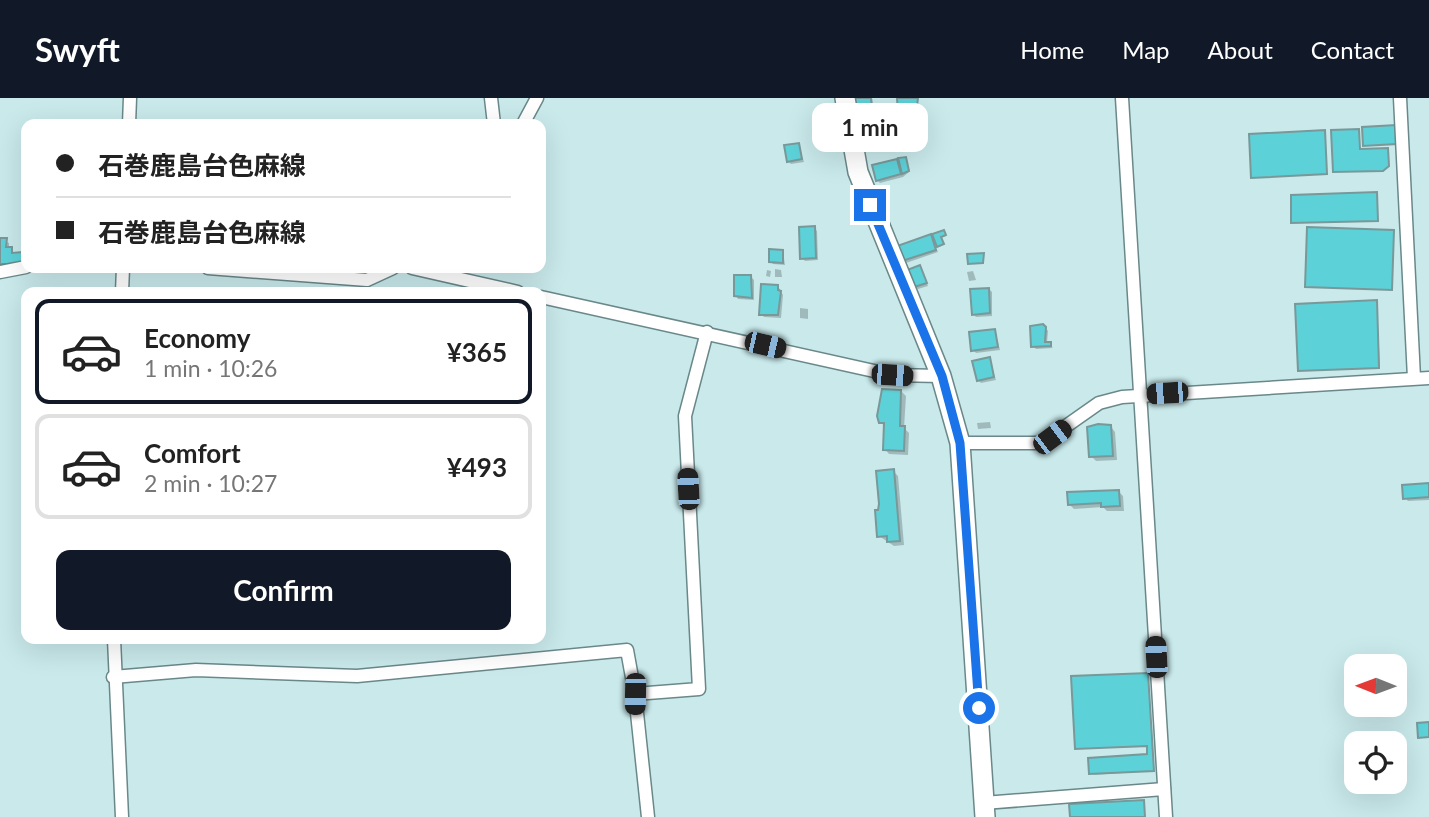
<!DOCTYPE html>
<html lang="en">
<head>
<meta charset="utf-8">
<style>
	body { margin:0; font-family:Lato,"Noto Sans JP",sans-serif; background:#f2f2f2; color:#222; height:100vh; display:flex; flex-direction:column; font-size:26px; white-space:nowrap }
	* { box-sizing:border-box; margin:0 }
	p { font-size:23px; color:#767676 }
	.icon { flex:none; width:38px; height:38px; fill:none; stroke:currentColor; stroke-width:2; stroke-linecap:round; stroke-linejoin:round }
	.map { position:relative; flex:1; overflow:hidden }
	.panel { position:absolute; left:21px; top:189px; width:525px; height:357px; display:flex; flex-direction:column; background:#fff; border-radius:14px; box-shadow:0 7px 28px #0002 }
	.panel>* { flex:none }
	.banner { position:absolute; left:21px; top:21px; width:525px; height:154px; border-radius:14px; box-shadow:0 7px 28px #0002; display:grid; align-content:center; height:154px; padding:0 35px; background:#fff }
	.needle { width:46px; rotate:271deg }
	.controls { position:absolute; left:1344px; top:556px; display:grid; gap:14px }
	.controls a { display:grid; place-items:center; width:63px; height:63px; border-radius:14px; background:#fff; box-shadow:0 7px 28px #0002; font-size:35px }
	.end { position:absolute; width:32px; height:32px; margin:-16px; border:9px solid #1a73e8; background:#fff; box-shadow:0 0 0 4px #fff }
	.from { border-radius:50% }
	.bubble { position:absolute; height:49px; border-radius:14px; background:#fff; box-shadow:0 7px 28px #0002; font-size:23px; font-weight:700; line-height:49px; text-align:center }
	.car { position:absolute; width:21px; height:42px; margin:-21px -10px; border-radius:9px; box-shadow:0 0 5px 2px #0007; background:linear-gradient(#222 24%,#8ab4d8 0 40%,#222 0 76%,#8ab4d8 0 86%,#222 0) }
	.banner b { display:flex; align-items:center; gap:24px; height:66px; font-size:26px }
	.banner b+b { border-top:2px solid #e0e0e0 }
	.banner i { width:18px; height:18px; background:#222 }
	ul { padding:12px 0 0; list-style:none }
	li { display:flex; align-items:center; gap:21px; height:105px; margin:0 14px 10px; padding:0 21px; border:4px solid #e0e0e0; border-radius:14px }
	li div { flex:1 }
	li b { display:block; font-size:26px }
	li em { font-style:normal; font-weight:700 }
	li.active { border-color:#111827 }
	li>.icon { width:63px; height:63px; stroke-width:1.5 }
	.button { display:flex; gap:14px; margin-top:auto; padding:14px 35px }
	.button a { flex:1; height:80px; border-radius:14px; background:#111827; color:#fff; font-size:28px; font-weight:700; line-height:80px; text-align:center }
	header { display:flex; align-items:center; gap:42px; box-sizing:border-box; height:98px; padding:0 35px; background:#111827; color:#fff }
	header strong { font-size:33px }
	nav { display:flex; gap:38px; margin-inline-start:auto; font-size:24px }
	.map>svg:first-child { display:block }
	.shadow { fill:#0003 }
	.building { fill:#5dd1d8; stroke:#799899; stroke-width:2 }
	.lines { fill:none; stroke-linecap:round; stroke-linejoin:round }
	.street-casing { stroke:#6a8889; stroke-width:15 }
	.primary-casing { stroke:#6a8889; stroke-width:22 }
	.street { stroke:#fff; stroke-width:12 }
	.primary { stroke:#fff; stroke-width:19 }
	.route { stroke:#1a73e8; stroke-width:9 }
</style>
</head>
<body>
<header>
<strong>Swyft</strong>
<nav><a>Home</a><a>Map</a><a>About</a><a>Contact</a></nav>
</header>
<div class="map">
<svg width="1429" height="719" viewBox="0 0 1429 719">
	<rect width="100%" height="100%" fill="#c9e9eb"/>
	<g class="shadow">
		<path d="M856 0H872L874 13 860 15Z"/>
		<path d="M899 0H918V19H903Z"/>
		<path d="M798 46 804 64 791 66 788 63Z"/>
		<path d="M906 62 909 74 903 79 880 85 877 82 897 63 901 67Z"/>
		<path d="M1377 96 1378 123 1293 124Z"/>
		<path d="M814 130 817 133 818 162 805 163 802 160Z"/>
		<path d="M1393 133 1392 192 1307 189Z"/>
		<path d="M945 135 946 138 941 140 943 147 936 150 938 154 906 165 903 162 931 138 937 144 935 137Z"/>
		<path d="M0 140 9 145V151L14 157 24 160V168L0 169Z"/>
		<path d="M783 154 785 167 773 166 770 163Z"/>
		<path d="M920 169 928 188 918 191 915 189Z"/>
		<path d="M775 171 781 172 782 179H775Z"/>
		<path d="M767 172 771 173 770 179 766 178Z"/>
		<path d="M973 173 976 182 969 183 967 174Z"/>
		<path d="M751 179 754 182V202L738 201 736 198Z"/>
		<path d="M778 188 783 197 781 220 764 219 761 216Z"/>
		<path d="M989 191 992 194V218L976 219 973 216Z"/>
		<path d="M1377 205 1380 270 1299 273Z"/>
		<path d="M800 210 808 211V221L800 220Z"/>
		<path d="M1046 230 1048 233 1047 245 1053 250 1036 251 1033 248Z"/>
		<path d="M995 233 1000 252 976 255 973 252Z"/>
		<path d="M989 261 996 282 981 285 978 282Z"/>
		<path d="M901 293 906 298 904 330 909 335 908 357 889 356 885 351 886 329 880 324Z"/>
		<path d="M977 325 990 324 991 330 978 331Z"/>
		<path d="M1111 329 1115 334 1117 362 1096 363 1091 358Z"/>
		<path d="M893 373 898 378 904 447 894 448 879 438 880 414Z"/>
		<path d="M1429 387V402L1408 403 1405 400Z"/>
		<path d="M1118 393 1123 398 1124 413H1107L1103 409 1074 411 1069 406Z"/>
		<path d="M1147 577 1154 673 1092 677 1149 658 1148 649 1077 650Z"/>
	</g>
	<g class="building">
		<path d="M854 0H871L872 11 856 13Z"/>
		<path d="M897 0H918L916 16 898 17Z"/>
		<path d="M1396 27 1397 46 1363 48 1362 29Z"/>
		<path d="M1359 31 1360 51 1388 50 1389 68 1383 73 1333 74 1331 32Z"/>
		<path d="M1325 32 1327 76 1251 80 1249 36Z"/>
		<path d="M799 45 802 61 787 64 784 47Z"/>
		<path d="M906 59 909 73 902 76 898 60Z"/>
		<path d="M897 61 901 76 876 83 872 67Z"/>
		<path d="M1377 94 1378 123 1291 125V97Z"/>
		<path d="M815 128 816 160 800 161 799 129Z"/>
		<path d="M1307 129 1394 132 1392 192 1305 189Z"/>
		<path d="M944 132 946 137 941 139 944 146 937 149 932 136Z"/>
		<path d="M931 136 936 152 902 163 897 148Z"/>
		<path d="M0 140H7L6 149H12V155L22 154V166H0Z"/>
		<path d="M769 151 783 152V165L769 164Z"/>
		<path d="M984 155 983 165 968 166 967 156Z"/>
		<path d="M920 167 927 185 914 189 907 172Z"/>
		<path d="M734 177H751L752 200 734 198Z"/>
		<path d="M761 186 778 187V192L781 193 778 217H759Z"/>
		<path d="M989 190 990 215 972 217 970 191Z"/>
		<path d="M1377 202 1379 270 1298 273 1295 206Z"/>
		<path d="M1043 226 1046 229 1045 244H1051V248L1031 249 1030 228Z"/>
		<path d="M995 231 998 249 971 253 969 234Z"/>
		<path d="M990 259 994 279 977 283 972 263Z"/>
		<path d="M882 291 901 292 900 328H905L904 353 883 352 884 325H879L877 318Z"/>
		<path d="M1098 326 1111 327 1113 358 1089 359 1087 329Z"/>
		<path d="M894 371 900 443 887 444V438L877 439 875 412H878L879 406 876 373Z"/>
		<path d="M1429 385V399L1403 401 1402 387Z"/>
		<path d="M1119 392 1120 408 1101 409V405L1068 407 1067 394Z"/>
		<path d="M1148 575 1154 673 1089 676 1088 660 1147 656V648L1075 651 1071 578Z"/>
		<path d="M1429 624V639L1418 640 1417 625Z"/>
		<path d="M1144 702 1145 719H1070L1069 706Z"/>
	</g>
	<g class="lines">
		<defs>
			<g id="street">
				<path d="M491 0 494 26"/>
				<path d="M1122 0 1166 719"/>
				<path d="M1400 0 1414 280"/>
				<path d="M129 26 130 0"/>
				<path d="M523 26 537 0"/>
				<path d="M208 170 367 182 393 170"/>
				<path d="M412 170 518 194"/>
				<path d="M0 174 26 169"/>
				<path d="M122 194 123 170"/>
				<path d="M541 199 892 277 941 278"/>
				<path d="M960 345H1042L1099 305 1122 299 1429 280"/>
				<path d="M114 541 122 719"/>
				<path d="M113 579 196 572 357 578 627 552 635 596 648 719"/>
				<path d="M635 596 699 591 685 318 707 234"/>
				<path d="M984 705 1164 691"/>
			</g>
			<path id="primary" d="M845 0 858 74 941 278 960 345 985 719"/>
		</defs>
		<use href="#street" class="street-casing"/>
		<use href="#primary" class="primary-casing"/>
		<use href="#street" class="street"/>
		<use href="#primary" class="primary"/>
	</g>
	<g class="lines">
		<path class="route" d="M870 107 942 278 960 345 979 610"/>
	</g>
</svg>
<div class="controls">
<a><svg class="needle" viewBox="-14 -14 28 28"><path d="M0-13l5 13h-10z" fill="#e53935"/><path d="M0 13l5-13h-10z" fill="#767676"/></svg></a>
<a><svg class="icon" aria-label="locate" viewBox="0 0 24 24"><circle cx="12" cy="12" r="6"/><path d="M12 2v4M12 18v4M2 12h4M18 12h4"/></svg></a>
</div>
<i class="end from" style="left:979px;top:610px"></i>
<i class="end" style="left:870px;top:107px"></i>
<div class="bubble" style="left:812px;top:5px;width:116px">1 min</div>
<i class="car" style="left:765px;top:247px;rotate:103deg"></i>
<i class="car" style="left:892px;top:277px;rotate:94deg"></i>
<i class="car" style="left:1167px;top:295px;rotate:266deg"></i>
<i class="car" style="left:1052px;top:339px;rotate:53deg"></i>
<i class="car" style="left:688px;top:391px;rotate:357deg"></i>
<i class="car" style="left:1156px;top:559px;rotate:357deg"></i>
<i class="car" style="left:635px;top:596px;rotate:181deg"></i>
<div class="banner">
<b><i class="from"></i>石巻鹿島台色麻線</b>
<b><i></i>石巻鹿島台色麻線</b>
</div>
<section class="panel">
<ul>
<li class="active"><svg class="icon" aria-label="car" viewBox="0 0 24 24"><path d="M5 17H2v-5l4-1 3-4h7l3 4 3 1v5h-3M9 17h6M6 11h13"/><circle cx="7" cy="17" r="2"/><circle cx="17" cy="17" r="2"/></svg><div><b>Economy</b><p>1 min · 10:26</p></div><em>¥365</em></li>
<li><svg class="icon" aria-label="car" viewBox="0 0 24 24"><path d="M5 17H2v-5l4-1 3-4h7l3 4 3 1v5h-3M9 17h6M6 11h13"/><circle cx="7" cy="17" r="2"/><circle cx="17" cy="17" r="2"/></svg><div><b>Comfort</b><p>2 min · 10:27</p></div><em>¥493</em></li>
</ul>
<div class="button"><a>Confirm</a></div>
</section>
</div>
</body>
</html>
